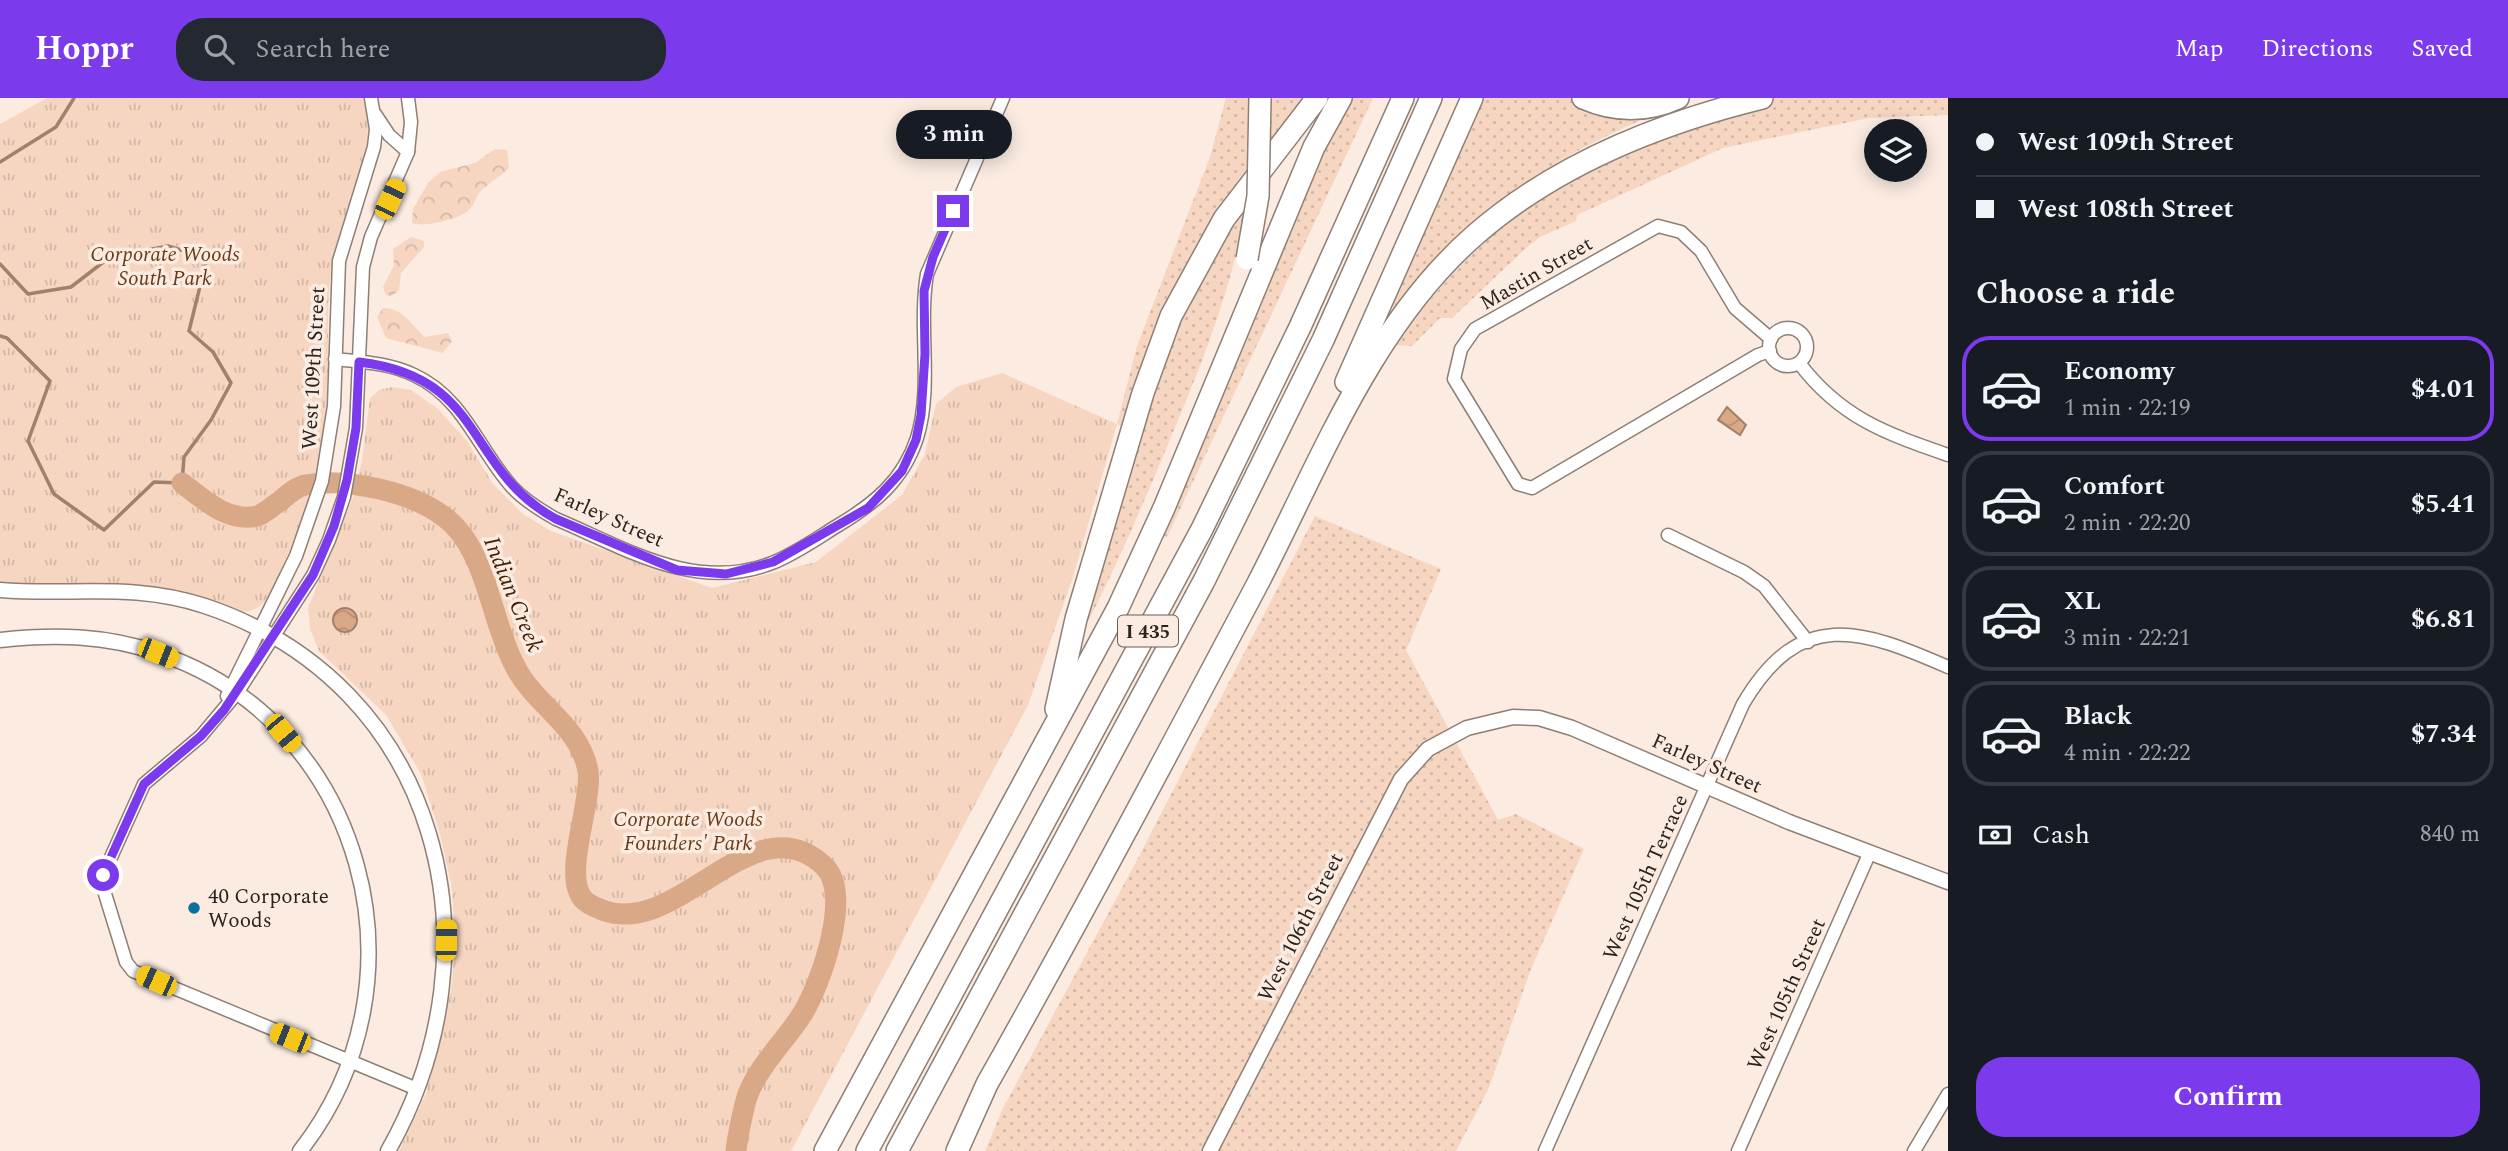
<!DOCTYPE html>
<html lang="en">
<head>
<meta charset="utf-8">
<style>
	body { margin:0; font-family:Spectral,serif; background:#242831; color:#f1f3f6; height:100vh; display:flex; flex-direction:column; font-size:26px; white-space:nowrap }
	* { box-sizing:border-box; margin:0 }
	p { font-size:23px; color:#9ea1a6 }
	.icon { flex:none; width:38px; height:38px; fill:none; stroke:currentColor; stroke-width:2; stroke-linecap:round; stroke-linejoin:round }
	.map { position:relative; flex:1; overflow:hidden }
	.drawer { display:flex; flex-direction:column; background:#171b24; width:560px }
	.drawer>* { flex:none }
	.guide { display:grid; align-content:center; height:154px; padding:0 28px; background:#171b24 }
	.controls { position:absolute; left:1864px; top:21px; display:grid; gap:14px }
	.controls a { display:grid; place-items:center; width:63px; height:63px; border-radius:50%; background:#171b24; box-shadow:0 4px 18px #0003; font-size:35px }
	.end { position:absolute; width:32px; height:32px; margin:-16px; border:9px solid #7c3aed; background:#fff; box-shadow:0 0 0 4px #fff }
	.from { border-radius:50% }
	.bubble { position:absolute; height:49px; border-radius:24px; background:#171b24; box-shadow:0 4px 18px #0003; font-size:23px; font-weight:700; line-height:49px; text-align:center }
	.car { position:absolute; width:21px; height:42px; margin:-21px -10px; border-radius:9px; box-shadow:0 0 5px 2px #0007; background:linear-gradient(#f5c518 24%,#345 0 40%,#f5c518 0 76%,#345 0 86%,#f5c518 0) }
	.guide b { display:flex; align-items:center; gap:24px; height:66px; font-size:26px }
	.guide b+b { border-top:2px solid #363941 }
	.guide i { width:18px; height:18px; background:#f1f3f6 }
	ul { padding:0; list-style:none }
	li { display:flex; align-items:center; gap:21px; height:105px; margin:0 14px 10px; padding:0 14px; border:4px solid #363941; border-radius:28px }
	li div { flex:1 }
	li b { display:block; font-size:26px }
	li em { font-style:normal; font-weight:700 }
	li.selected { border-color:#7c3aed }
	li>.icon { width:63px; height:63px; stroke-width:1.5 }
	h2 { padding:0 28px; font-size:32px; line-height:84px }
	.pay { display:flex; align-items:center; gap:18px; height:77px; padding:0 28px; font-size:26px }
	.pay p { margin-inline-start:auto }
	.button { display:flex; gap:14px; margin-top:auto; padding:14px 28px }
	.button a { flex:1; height:80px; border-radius:28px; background:#7c3aed; color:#fff; font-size:28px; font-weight:700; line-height:80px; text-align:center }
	header { display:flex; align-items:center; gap:42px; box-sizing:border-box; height:98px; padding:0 35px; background:#7c3aed; color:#fff }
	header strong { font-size:33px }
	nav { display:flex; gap:38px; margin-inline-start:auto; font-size:24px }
	.search { width:490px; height:63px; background:#242831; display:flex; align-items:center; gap:18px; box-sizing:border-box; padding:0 24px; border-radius:28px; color:#9ea1a6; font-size:26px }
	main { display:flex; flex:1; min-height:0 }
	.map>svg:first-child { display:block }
	.grass { fill:url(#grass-dots) }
	.forest { fill:url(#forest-crowns) }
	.park { fill:url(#park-tufts) }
	.water { fill:url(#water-waves); stroke:#a48068; stroke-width:2 }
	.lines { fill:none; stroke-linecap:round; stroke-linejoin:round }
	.stream { stroke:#a48068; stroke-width:3.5 }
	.river { stroke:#d9a887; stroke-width:21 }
	.minor-casing { stroke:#8d7f75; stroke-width:15 }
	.tertiary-casing { stroke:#8d7f75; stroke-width:17 }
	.motorway-casing { stroke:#8d7f75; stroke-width:24 }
	.minor { stroke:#fff; stroke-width:12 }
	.tertiary { stroke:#fff; stroke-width:14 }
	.motorway { stroke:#fff; stroke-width:21 }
	.motorway-bridge-casing { stroke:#8d7f75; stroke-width:24; stroke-linecap:butt }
	.motorway-bridge { stroke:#fff; stroke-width:21 }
	.route { stroke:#7c3aed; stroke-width:9 }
	.poi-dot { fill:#0a709d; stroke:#fbebe1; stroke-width:2.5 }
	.labels { text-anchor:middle; stroke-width:7; stroke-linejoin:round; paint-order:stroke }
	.shield { fill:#fbebe1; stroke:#685f59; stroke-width:2 }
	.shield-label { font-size:19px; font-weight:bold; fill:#29231f }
	.park-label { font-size:21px; font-style:italic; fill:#693a15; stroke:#fbebe1 }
	.street-label { font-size:21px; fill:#29231f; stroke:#fbebe1 }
	.poi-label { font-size:21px; fill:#29231f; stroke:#fbebe1; text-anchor:start }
	.water-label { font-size:23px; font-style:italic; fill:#432208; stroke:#fbebe1 }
</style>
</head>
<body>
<header>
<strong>Hoppr</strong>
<div class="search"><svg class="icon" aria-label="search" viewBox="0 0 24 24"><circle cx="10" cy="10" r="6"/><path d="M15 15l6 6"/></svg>Search here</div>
<nav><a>Map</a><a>Directions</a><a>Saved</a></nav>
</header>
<main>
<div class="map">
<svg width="1948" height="1053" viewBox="0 0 1948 1053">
	<defs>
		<pattern id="grass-dots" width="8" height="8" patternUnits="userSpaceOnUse" patternTransform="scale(1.75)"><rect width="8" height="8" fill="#f6d6c1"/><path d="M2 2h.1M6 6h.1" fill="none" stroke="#d3b7a5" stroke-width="1.8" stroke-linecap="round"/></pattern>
		<pattern id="forest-crowns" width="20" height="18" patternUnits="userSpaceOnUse" patternTransform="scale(1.75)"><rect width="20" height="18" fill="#f6d6c1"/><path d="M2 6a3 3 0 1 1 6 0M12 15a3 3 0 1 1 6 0" fill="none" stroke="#d3b7a5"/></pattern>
		<pattern id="park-tufts" width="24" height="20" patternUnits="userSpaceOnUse" patternTransform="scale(1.75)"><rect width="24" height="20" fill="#f6d6c1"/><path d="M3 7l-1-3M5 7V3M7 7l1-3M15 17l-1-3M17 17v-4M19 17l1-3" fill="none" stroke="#d3b7a5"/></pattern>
		<pattern id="water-waves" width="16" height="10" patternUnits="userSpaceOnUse" patternTransform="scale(1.75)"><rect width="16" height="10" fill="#d9a887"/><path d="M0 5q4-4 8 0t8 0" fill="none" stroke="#ba9074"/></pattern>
	</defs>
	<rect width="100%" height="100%" fill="#fbebe1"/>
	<g class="grass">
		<path d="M1226 0H1249V69L1215 114 1186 165 1147 251 1122 329 1117 326 1137 248 1210 59Z"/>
		<path d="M1266 0H1304L1267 48Z"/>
		<path d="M1353 0H1373L1167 439 1163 437 1306 90 1329 41Z"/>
		<path d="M1480 0H1574L1638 18 1639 23C1578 50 1520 82 1472 128 1444 154 1421 184 1396 212L1390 208Z"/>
		<path d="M1768 0H1948V17L1869 20 1723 50 1577 117 1576 123 1540 139 1526 150 1452 220H1440L1412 248 1396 247C1448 172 1523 98 1607 61 1660 39 1714 20 1768 0Z"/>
		<path d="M1246 109C1233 186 1206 255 1176 327 1149 393 1121 458 1089 522L1084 520C1101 464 1119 408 1136 351 1163 267 1190 179 1246 109Z"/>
		<path d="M1315 418 1441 471 1406 552 1498 722 1516 716 1584 751 1531 871 1488 992 1456 1053H985L1003 1010 1136 764Z"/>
	</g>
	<g class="forest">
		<path d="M495 51 507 52 509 70C501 78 492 83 484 90 476 96 475 107 468 113 458 121 425 130 412 125L413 111 428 85 440 74 475 65Z"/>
		<path d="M411 139 424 143V149L401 175 399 192 392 198 386 197 383 189 394 167 393 151Z"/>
		<path d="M383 210C405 211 409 225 425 239L448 235 452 243 443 255 386 240 377 219Z"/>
	</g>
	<g class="park">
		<path d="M47 0H364C381 60 338 117 331 175 326 209 329 243 328 277 326 344 312 406 283 467 274 488 268 514 241 514L178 493 135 486 0 485V26Z"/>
		<path d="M1002 275 1117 326 1073 479 1028 607 791 1053H399L426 996 451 893 456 842 451 785 440 736 421 676 386 617 319 553 310 531 308 510 354 397 362 362 370 300 379 292 393 289 411 292 438 311 467 343 493 386 523 416 551 433 712 490 816 464 902 397 925 356 936 306 956 289Z"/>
	</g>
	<g class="water">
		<path d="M1727 309 1746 327 1740 337 1718 322Z"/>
		<circle cx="345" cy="522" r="12"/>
	</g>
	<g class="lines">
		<g class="stream">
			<path d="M0 64 56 29 74 0"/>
			<path d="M0 166 28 196 71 189 110 159 168 148 207 160 189 233 213 254 231 285 211 322 184 359 182 385 154 384 104 432 54 396 28 343 50 283 7 240 0 238"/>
		</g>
		<path class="river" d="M182 385C203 401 228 425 257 418 264 416 272 408 279 404 286 398 297 388 306 387 345 379 411 394 443 418 487 449 490 522 515 568 534 607 580 627 588 673 593 703 562 776 583 801 588 807 598 810 605 813 681 838 754 702 824 768 853 795 821 885 803 915 786 942 760 966 748 996 744 1007 737 1041 736 1053"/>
		<defs>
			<g id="minor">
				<path d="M408 0 411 24 408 54 371 139 363 169 356 330 344 399 329 442 313 477 237 595 201 638 144 686 103 777 102 786 126 864 133 873 417 991"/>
				<path d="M375 16 389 37 408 54"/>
				<circle cx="1788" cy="249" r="19"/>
				<path d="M1770 253 1758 257 1532 390 1518 386 1454 281 1461 251 1475 231 1658 128 1681 134 1701 153 1735 210 1771 241"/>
				<path d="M335 261C362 264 389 265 414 277 464 300 478 351 512 389 524 402 540 412 556 421 625 450 695 495 772 465 795 456 816 441 837 428 874 406 903 383 917 340 933 288 918 230 927 176L1003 0"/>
				<path d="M1799 265C1841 320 1885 335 1948 357"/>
				<path d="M1668 437 1744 474 1764 488 1808 544"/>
				<path d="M227 598 296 458 322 383 334 308 339 163 374 49 376 31 371 0"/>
				<path d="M1545 1053 1743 606C1800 509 1861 531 1948 569"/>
				<path d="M1738 1053 1870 754"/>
				<path d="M1914 1053 1948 996"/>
			</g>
			<g id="tertiary">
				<path d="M0 492C72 498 132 484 205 508 440 587 504 848 388 1053"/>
				<path d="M0 542C54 536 106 537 158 555 365 624 433 884 300 1053"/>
				<path d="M1210 1053 1401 681 1428 651 1467 630 1513 619 1539 620 1572 630 1789 724 1948 784"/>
			</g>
			<g id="motorway">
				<path d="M1583 0C1615 14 1647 14 1678 0"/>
				<path d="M1346 284 1472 0"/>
				<path d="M1056 611 1076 521 1143 295 1171 218 1224 121 1317 0"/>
				<path d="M825 1053 1118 510 1164 410 1314 49 1341 0"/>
				<path d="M867 1053 1202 431 1300 229 1403 0"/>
				<path d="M897 1053 1204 483 1323 242 1431 0"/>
				<path d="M957 1053 987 986C1080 821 1169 653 1258 485 1320 365 1371 228 1475 137 1555 67 1660 25 1762 0"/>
			</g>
		</defs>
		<use href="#minor" class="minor-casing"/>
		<use href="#tertiary" class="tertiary-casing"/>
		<use href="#motorway" class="motorway-casing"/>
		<use href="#minor" class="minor"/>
		<use href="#tertiary" class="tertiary"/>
		<use href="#motorway" class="motorway"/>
		<defs>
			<path id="motorway-bridge" d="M1247 161 1258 98 1260 0"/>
		</defs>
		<use href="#motorway-bridge" class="motorway-bridge-casing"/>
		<use href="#motorway-bridge" class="motorway-bridge"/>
	</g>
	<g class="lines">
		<path class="route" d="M103 777 144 686 201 638 224 612 313 477 334 428 347 382 356 330 359 264C487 279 464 371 556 421L677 472 726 476 773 464 868 410 902 373 916 342 921 317 925 256 924 193 933 159 953 113"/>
	</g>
	<circle class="poi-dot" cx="194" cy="810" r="7"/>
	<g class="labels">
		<rect class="shield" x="1118" y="517.5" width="60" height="31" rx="5"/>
		<g class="shield-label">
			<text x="1148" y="540">I 435</text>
		</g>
		<g class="park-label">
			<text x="165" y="163">Corporate Woods<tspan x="165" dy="24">South Park</tspan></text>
			<text x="688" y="728">Corporate Woods<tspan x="688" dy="24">Founders' Park</tspan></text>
		</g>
		<g class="street-label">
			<text transform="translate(1536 175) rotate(-30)" y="7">Mastin Street</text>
			<text transform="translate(313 270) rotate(-87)" y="7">West 109th Street</text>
			<text transform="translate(609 419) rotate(24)" y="7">Farley Street</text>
			<text transform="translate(1707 665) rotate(24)" y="7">Farley Street</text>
			<text transform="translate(1645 779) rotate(-66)" y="7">West 105th Terrace</text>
			<text transform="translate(1300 829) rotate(-63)" y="7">West 106th Street</text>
			<text transform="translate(1786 896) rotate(-66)" y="7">West 105th Street</text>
		</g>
		<g class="poi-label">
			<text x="208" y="805">40 Corporate<tspan x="208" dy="24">Woods</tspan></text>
		</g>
		<g class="water-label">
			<text transform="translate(514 496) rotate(68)" y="8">Indian Creek</text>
		</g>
	</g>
</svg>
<div class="controls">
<a><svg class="icon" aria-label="layers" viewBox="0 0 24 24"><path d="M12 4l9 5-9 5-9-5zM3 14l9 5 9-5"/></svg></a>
</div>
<i class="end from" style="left:103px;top:777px"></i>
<i class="end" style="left:953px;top:113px"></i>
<div class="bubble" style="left:896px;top:12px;width:116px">3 min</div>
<i class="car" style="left:390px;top:101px;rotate:25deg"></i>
<i class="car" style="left:158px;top:555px;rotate:112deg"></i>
<i class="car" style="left:283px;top:635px;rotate:140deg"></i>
<i class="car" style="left:446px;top:842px;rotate:1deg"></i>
<i class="car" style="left:156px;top:883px;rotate:294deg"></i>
<i class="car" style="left:290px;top:940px;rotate:292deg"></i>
</div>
<section class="drawer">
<div class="guide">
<b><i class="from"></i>West 109th Street</b>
<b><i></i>West 108th Street</b>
</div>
<h2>Choose a ride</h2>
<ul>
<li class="selected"><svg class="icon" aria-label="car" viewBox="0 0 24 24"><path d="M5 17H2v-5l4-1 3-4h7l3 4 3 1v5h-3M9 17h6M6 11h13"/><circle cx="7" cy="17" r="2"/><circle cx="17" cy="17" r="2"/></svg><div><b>Economy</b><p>1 min · 22:19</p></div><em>$4.01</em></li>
<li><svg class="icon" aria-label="car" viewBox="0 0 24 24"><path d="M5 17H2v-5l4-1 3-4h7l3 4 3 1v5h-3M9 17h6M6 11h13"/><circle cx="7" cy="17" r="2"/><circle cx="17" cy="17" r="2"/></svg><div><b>Comfort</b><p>2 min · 22:20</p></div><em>$5.41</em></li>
<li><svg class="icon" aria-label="car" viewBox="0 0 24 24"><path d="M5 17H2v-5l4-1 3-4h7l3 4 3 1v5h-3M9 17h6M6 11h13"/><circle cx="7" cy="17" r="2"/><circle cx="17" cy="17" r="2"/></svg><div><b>XL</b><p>3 min · 22:21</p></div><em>$6.81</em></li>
<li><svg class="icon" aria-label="car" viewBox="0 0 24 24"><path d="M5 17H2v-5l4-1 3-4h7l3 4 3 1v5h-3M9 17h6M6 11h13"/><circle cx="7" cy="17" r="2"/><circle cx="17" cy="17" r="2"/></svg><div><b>Black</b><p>4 min · 22:22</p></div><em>$7.34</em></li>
</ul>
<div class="pay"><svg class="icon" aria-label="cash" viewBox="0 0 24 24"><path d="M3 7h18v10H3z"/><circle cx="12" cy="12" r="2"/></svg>Cash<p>840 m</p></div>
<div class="button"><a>Confirm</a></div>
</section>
</main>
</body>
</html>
